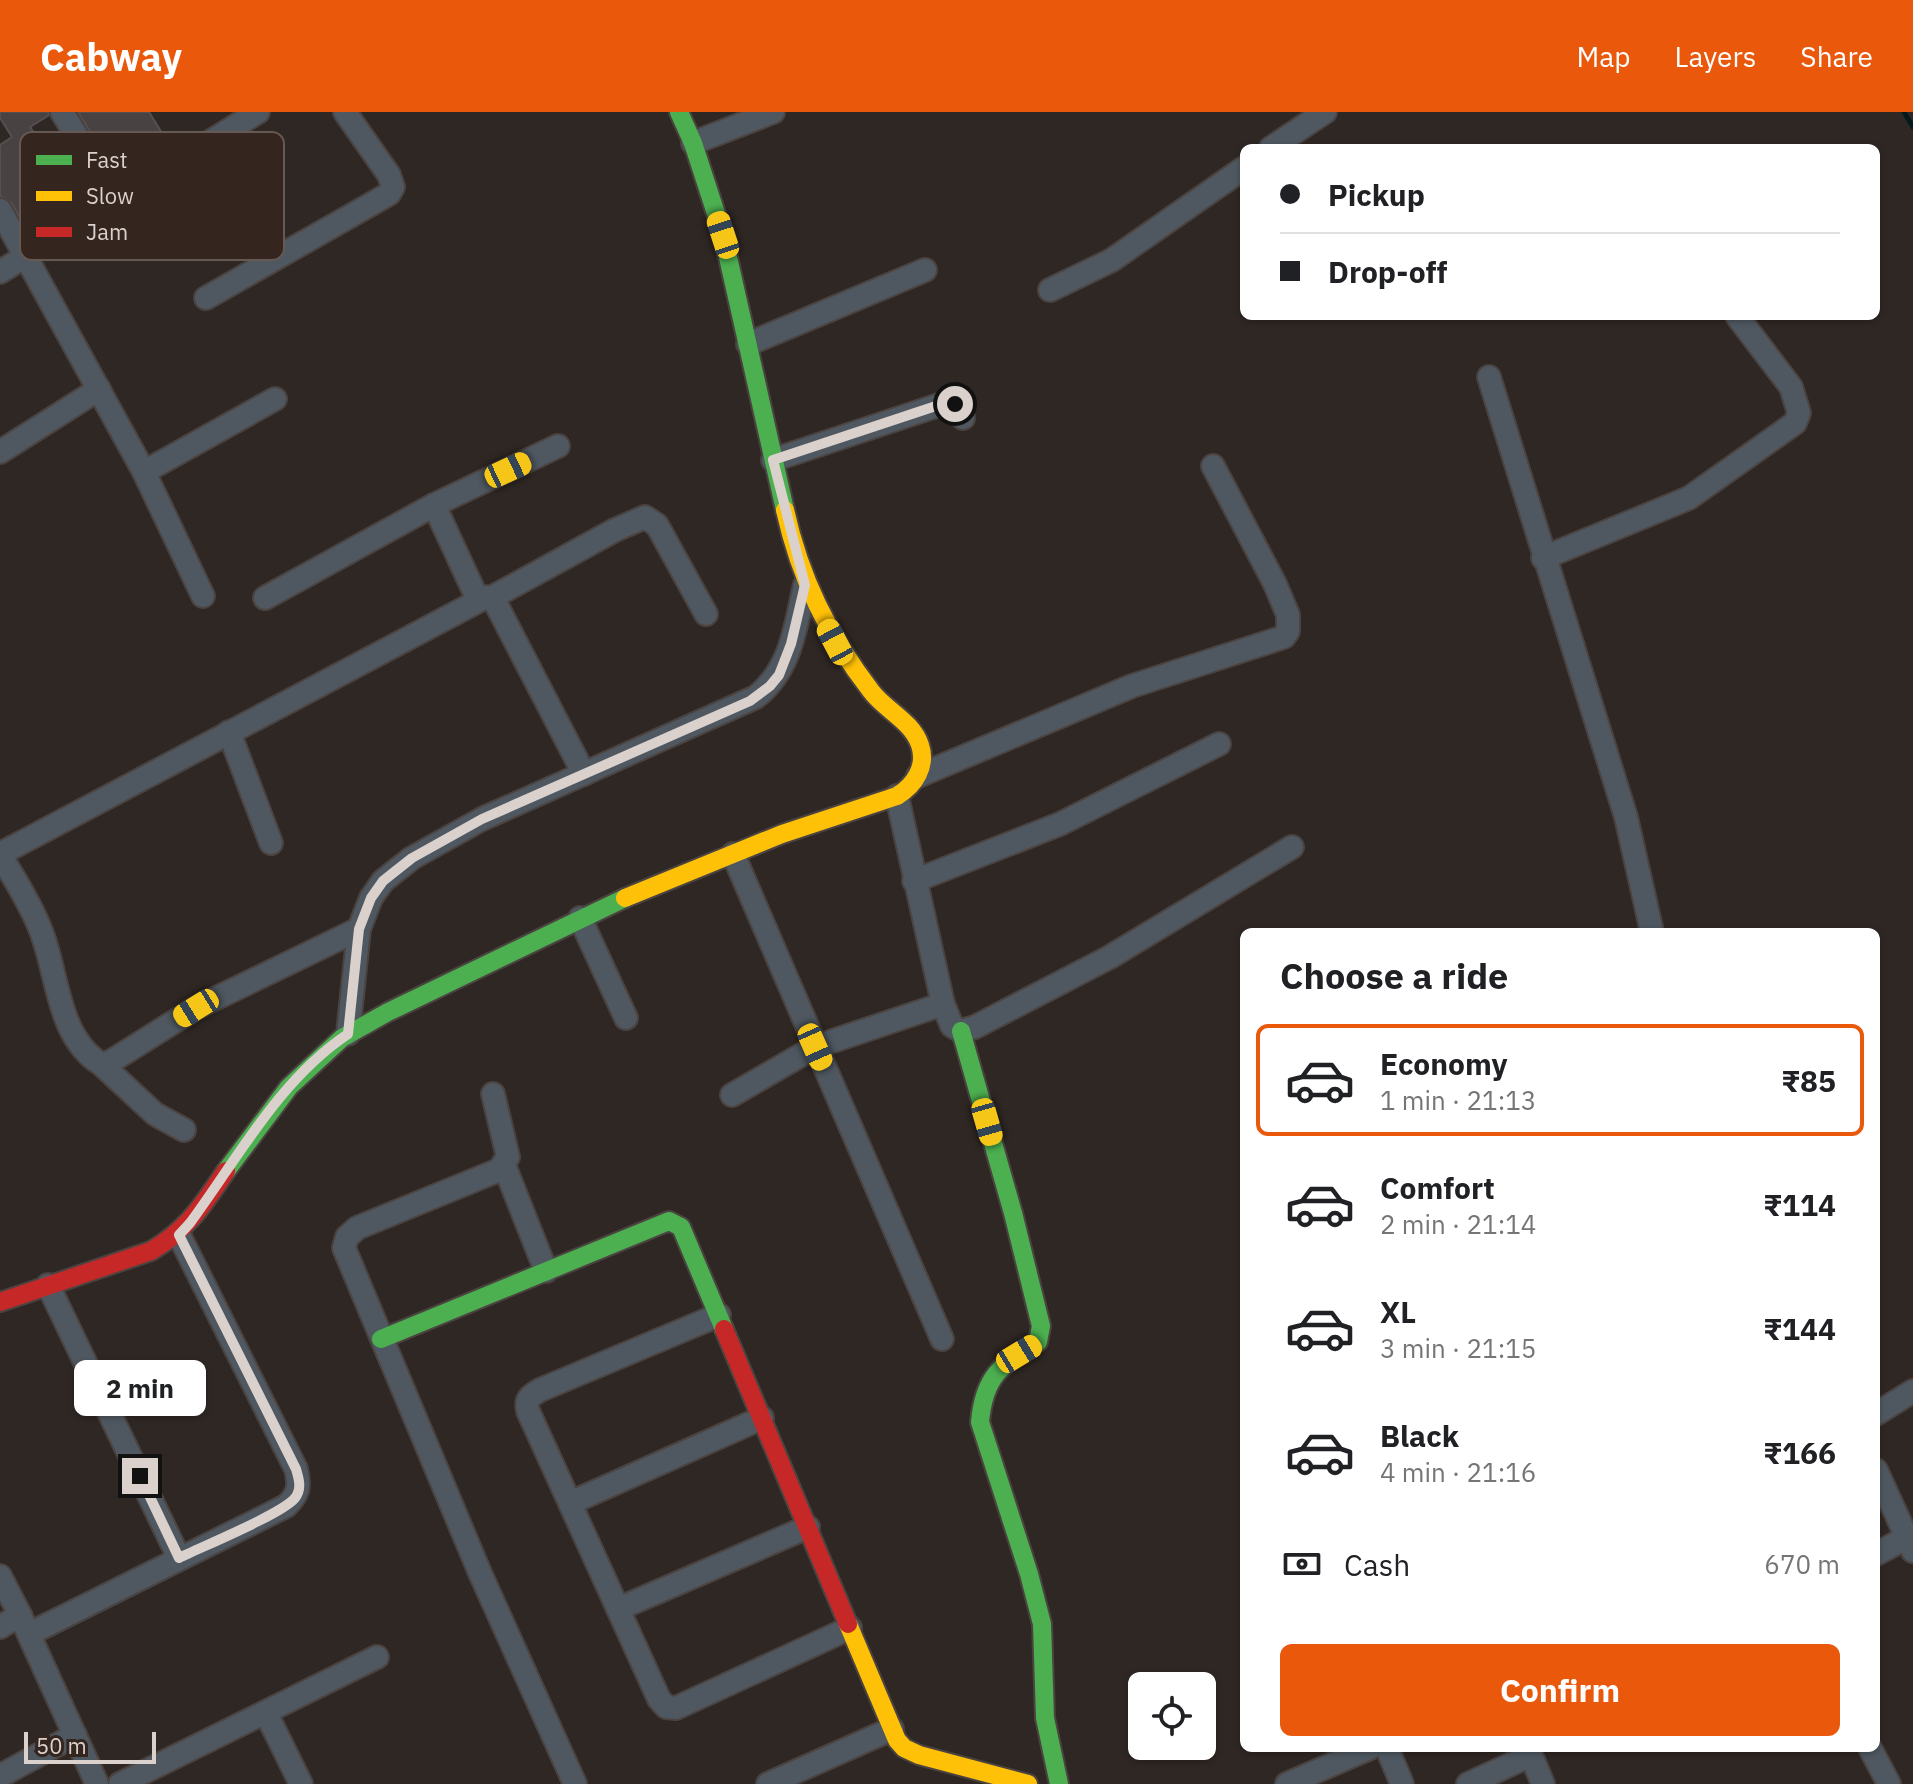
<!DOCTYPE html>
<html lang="en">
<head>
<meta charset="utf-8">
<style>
	body { margin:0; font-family:"IBM Plex Sans",sans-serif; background:#f2f2f2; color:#202124; height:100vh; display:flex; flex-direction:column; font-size:30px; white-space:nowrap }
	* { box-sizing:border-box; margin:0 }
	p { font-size:26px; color:#757577 }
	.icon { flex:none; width:44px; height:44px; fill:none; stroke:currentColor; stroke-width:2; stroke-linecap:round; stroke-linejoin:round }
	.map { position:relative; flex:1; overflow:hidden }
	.panel { position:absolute; left:1240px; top:816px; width:640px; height:824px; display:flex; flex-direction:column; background:#fff; border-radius:12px; box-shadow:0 2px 6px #0004 }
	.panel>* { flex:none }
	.top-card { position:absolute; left:1240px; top:32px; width:640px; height:176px; border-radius:12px; box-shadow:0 2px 6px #0004; display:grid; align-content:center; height:176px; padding:0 40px; background:#fff }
	.controls { position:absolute; left:1128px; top:1560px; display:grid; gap:16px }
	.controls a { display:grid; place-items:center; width:88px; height:88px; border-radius:12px; background:#fff; box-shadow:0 2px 6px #0004; font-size:40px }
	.scale { position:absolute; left:24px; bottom:20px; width:132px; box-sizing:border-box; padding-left:8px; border:4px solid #dad0cc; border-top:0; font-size:22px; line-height:28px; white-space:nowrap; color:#dad0cc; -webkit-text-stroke:6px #34251f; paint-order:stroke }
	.end { position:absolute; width:36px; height:36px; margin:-18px; border:10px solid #dad0cc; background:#111; box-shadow:0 0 0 4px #111 }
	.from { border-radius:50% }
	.bubble { position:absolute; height:56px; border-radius:12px; background:#fff; box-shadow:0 2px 6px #0004; font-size:26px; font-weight:700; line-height:56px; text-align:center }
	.car { position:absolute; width:24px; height:48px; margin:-24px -12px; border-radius:10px; box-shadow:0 0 6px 2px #0007; background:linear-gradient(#f5c518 24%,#345 0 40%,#f5c518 0 76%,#345 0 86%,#f5c518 0) }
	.top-card b { display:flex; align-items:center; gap:28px; height:76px; font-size:30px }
	.top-card b+b { border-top:2px solid #e0e0e0 }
	.top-card i { width:20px; height:20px; background:#202124 }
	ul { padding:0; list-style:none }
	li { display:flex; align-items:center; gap:24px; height:112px; margin:0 16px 12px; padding:0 24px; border:4px solid transparent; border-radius:12px }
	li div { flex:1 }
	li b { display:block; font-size:30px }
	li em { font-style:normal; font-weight:700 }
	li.active { border-color:#ea580c }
	li>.icon { width:72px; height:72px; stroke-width:1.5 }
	h2 { padding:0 40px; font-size:36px; line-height:96px }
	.pay { display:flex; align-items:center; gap:20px; height:88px; padding:0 40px; font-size:30px }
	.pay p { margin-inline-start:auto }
	.button { display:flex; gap:16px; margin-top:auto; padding:16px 40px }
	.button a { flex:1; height:92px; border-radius:12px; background:#ea580c; color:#fff; font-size:32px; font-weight:700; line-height:92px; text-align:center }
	header { display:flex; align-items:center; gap:48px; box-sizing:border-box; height:112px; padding:0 40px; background:#ea580c; color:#fff }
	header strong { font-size:38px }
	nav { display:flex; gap:44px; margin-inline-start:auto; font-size:28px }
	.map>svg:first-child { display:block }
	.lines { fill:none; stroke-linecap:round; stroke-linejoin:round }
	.stream { stroke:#04191b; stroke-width:5 }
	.building { fill:#484242; stroke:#555050; stroke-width:2 }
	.street-casing { stroke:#4a4340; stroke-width:26 }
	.fast-casing { stroke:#4a4340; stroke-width:22 }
	.slow-casing { stroke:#4a4340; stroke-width:22 }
	.jam-casing { stroke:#4a4340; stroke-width:22 }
	.street { stroke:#4f5861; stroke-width:22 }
	.fast { stroke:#4caf50; stroke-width:18 }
	.slow { stroke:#ffc107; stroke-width:18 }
	.jam { stroke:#c62828; stroke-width:18 }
	.route { stroke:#dad0cc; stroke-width:10 }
	.key { fill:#34251f; stroke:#665853; stroke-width:2 }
	.key-label { font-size:22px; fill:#dad0cc }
</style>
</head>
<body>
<header>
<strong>Cabway</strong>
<nav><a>Map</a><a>Layers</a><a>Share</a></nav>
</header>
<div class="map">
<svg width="1913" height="1672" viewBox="0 0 1913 1672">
	<rect width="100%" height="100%" fill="#2f2724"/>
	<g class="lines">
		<path class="stream" d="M1904 0 1913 15"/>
	</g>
	<path class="building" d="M0 0H48L49 3 30 15 52 46 60 42 63 46 72 40 80 42 91 35V21L78 0H149L165 26 104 60 106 63 74 84 72 81 54 95 50 90 21 108 12 91 0 84V33L12 25 0 6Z"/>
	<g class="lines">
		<defs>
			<g id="street">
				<path d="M62 0 79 28"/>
				<path d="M693 31 773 0"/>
				<path d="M1271 36 1325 0"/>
				<path d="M0 98 144 360 203 484"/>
				<path d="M0 160 258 0"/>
				<path d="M1050 178 1112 148 1244 56"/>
				<path d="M206 186 389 82 393 75 389 63 345 0"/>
				<path d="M748 232 925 158"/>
				<path d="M1489 265 1626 705 1652 820"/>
				<path d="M0 340 99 277"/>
				<path d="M773 348 945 291 955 292 963 306"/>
				<path d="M144 360 275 287"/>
				<path d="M434 393 478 488"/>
				<path d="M1543 446 1689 386 1795 311 1799 301 1791 275 1737 204"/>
				<path d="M265 486 434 393 558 334"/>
				<path d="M491 486 615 418 645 405 657 413 706 502"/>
				<path d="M229 620 271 731"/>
				<path d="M918 664 1132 574 1284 525 1288 519V503L1275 472 1213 354"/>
				<path d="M897 684 943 892 952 914 961 919 975 915 1110 845 1292 735"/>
				<path d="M0 742 486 485 495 490 584 662"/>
				<path d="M0 742C14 767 31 792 41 819 58 861 57 925 101 952L110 950 196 896 359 817"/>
				<path d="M733 742 942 1227"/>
				<path d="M914 769 1060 712 1219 632"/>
				<path d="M580 806 626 906"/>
				<path d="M348 922 359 817 371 786 383 769 393 761 412 746 482 707 756 585C792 556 795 515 805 473"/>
				<path d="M101 952 155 1002 184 1018"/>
				<path d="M493 982 508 1045 499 1058 357 1116 347 1125 344 1136 480 1461 575 1672"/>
				<path d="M732 983 815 935 943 892"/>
				<path d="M504 1053 546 1159"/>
				<path d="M48 1173 179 1446"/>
				<path d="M719 1203 540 1278C530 1284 525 1287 528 1299L659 1587 666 1595 676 1596 850 1516"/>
				<path d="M1876 1302 1913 1279"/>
				<path d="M1876 1358 1913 1439"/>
				<path d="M570 1391 762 1306"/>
				<path d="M1876 1442 1906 1426"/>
				<path d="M0 1464 20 1503 97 1672"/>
				<path d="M618 1497 808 1415"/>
				<path d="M0 1515 20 1503"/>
				<path d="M29 1522 286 1394C299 1382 300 1374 296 1357L179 1123"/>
				<path d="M266 1601 301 1672"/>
				<path d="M1387 1636 1402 1672"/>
				<path d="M1528 1636 1543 1672"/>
				<path d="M1870 1636 1889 1672"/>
				<path d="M0 1664 75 1623"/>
				<path d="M120 1672 377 1545"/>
				<path d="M768 1672 892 1617"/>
				<path d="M1287 1672 1370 1636"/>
				<path d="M1468 1672 1531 1643"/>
			</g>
			<g id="fast">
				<path d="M679 0 693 31 723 123 785 398"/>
				<path d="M961 919 1013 1101 1041 1214 1038 1230C1001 1253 984 1264 980 1310L1029 1462 1042 1512 1045 1606 1059 1672"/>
				<path d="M226 1059 289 975 342 926 388 900 625 786"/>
				<path d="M381 1227 669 1109 681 1115 724 1217"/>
			</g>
			<g id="slow">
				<path d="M625 786 782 722 897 684C915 673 927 654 920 633 912 609 885 598 871 579 828 523 800 466 785 398"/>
				<path d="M848 1512 897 1628 904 1636 919 1643 1028 1672"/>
			</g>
			<g id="jam">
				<path d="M0 1190 151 1139C188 1117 203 1093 226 1059"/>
				<path d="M724 1217 848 1512"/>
			</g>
		</defs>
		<use href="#street" class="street-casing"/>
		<use href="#fast" class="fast-casing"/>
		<use href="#slow" class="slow-casing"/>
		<use href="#jam" class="jam-casing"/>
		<use href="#street" class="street"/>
		<use href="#fast" class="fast"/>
		<use href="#slow" class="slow"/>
		<use href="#jam" class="jam"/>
	</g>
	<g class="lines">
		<path class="route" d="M140 1364 179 1446C201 1435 282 1402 295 1386 302 1377 299 1367 296 1357L179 1123 190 1111C238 1046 279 968 348 922L359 817 371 786 383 769 393 761 412 746 482 707 750 589 770 574 779 563 791 532 805 473 773 348 945 291 955 292"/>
	</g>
	<rect x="20" y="20" width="264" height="128" rx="12" class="key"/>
	<rect x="36" y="43" width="36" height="10" fill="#4caf50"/>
	<rect x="36" y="79" width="36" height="10" fill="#ffc107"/>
	<rect x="36" y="115" width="36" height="10" fill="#c62828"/>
	<g class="key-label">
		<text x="86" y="56">Fast</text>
		<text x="86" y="92">Slow</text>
		<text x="86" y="128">Jam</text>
	</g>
</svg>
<div class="controls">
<a><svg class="icon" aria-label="locate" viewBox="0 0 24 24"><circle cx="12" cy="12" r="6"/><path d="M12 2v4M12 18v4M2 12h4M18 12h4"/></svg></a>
</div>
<div class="scale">50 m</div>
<i class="end from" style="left:955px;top:292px"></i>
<i class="end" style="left:140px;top:1364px"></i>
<div class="bubble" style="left:74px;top:1248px;width:132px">2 min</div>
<i class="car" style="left:723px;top:123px;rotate:342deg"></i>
<i class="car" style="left:508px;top:358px;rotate:65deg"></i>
<i class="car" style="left:835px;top:530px;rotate:332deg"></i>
<i class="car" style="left:196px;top:896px;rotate:238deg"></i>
<i class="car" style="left:815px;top:935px;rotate:156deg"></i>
<i class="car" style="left:987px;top:1010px;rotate:164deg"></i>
<i class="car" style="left:1019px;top:1242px;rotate:59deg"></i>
<div class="top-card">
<b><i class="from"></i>Pickup</b>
<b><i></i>Drop-off</b>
</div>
<section class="panel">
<h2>Choose a ride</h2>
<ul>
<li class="active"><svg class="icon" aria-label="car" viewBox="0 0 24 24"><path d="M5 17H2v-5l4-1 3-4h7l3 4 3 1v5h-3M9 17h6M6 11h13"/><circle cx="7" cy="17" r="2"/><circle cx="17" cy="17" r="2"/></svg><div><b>Economy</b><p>1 min · 21:13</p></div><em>₹85</em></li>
<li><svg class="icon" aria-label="car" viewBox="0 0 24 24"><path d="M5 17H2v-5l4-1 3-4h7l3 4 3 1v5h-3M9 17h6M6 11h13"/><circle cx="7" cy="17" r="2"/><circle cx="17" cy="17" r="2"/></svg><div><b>Comfort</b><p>2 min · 21:14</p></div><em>₹114</em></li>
<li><svg class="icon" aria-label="car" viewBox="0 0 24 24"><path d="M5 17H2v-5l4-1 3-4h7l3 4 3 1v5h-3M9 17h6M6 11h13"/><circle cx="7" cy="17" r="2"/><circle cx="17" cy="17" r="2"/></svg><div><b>XL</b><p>3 min · 21:15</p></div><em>₹144</em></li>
<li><svg class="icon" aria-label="car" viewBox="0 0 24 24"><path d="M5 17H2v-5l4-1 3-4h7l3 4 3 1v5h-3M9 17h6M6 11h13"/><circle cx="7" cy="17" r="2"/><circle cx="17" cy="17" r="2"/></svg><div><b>Black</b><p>4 min · 21:16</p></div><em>₹166</em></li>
</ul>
<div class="pay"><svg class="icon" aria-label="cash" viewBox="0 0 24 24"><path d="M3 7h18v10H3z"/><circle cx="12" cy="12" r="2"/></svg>Cash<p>670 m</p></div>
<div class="button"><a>Confirm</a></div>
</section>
</div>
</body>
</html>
